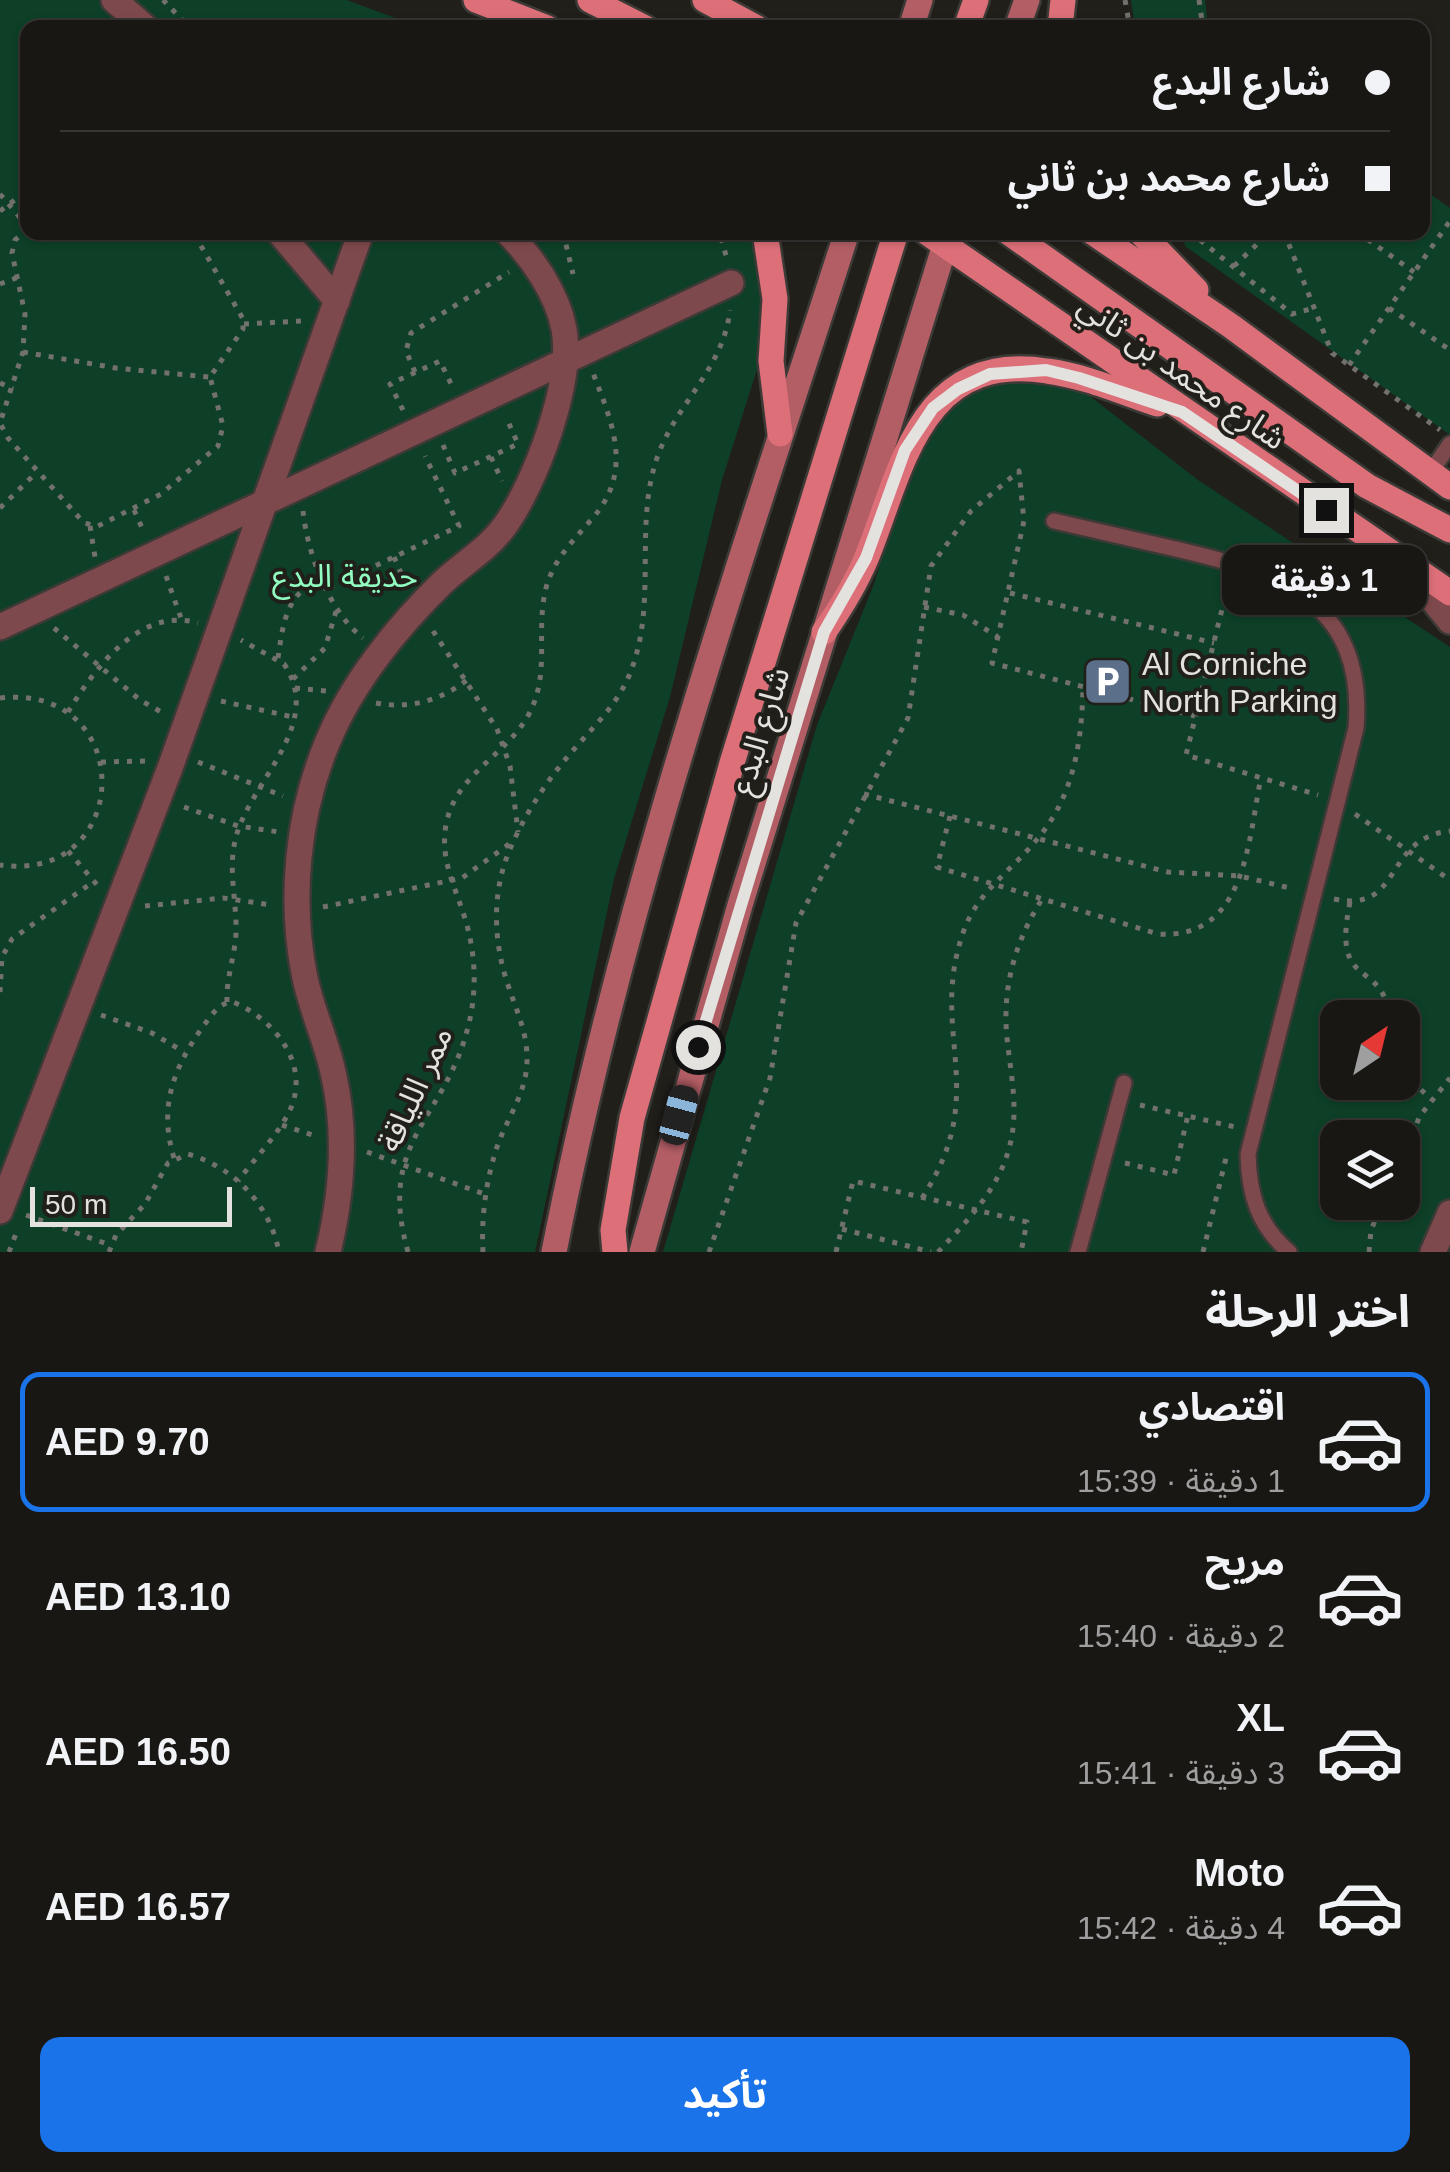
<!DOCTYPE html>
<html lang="ar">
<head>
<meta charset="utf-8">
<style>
	body { margin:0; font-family:Helvetica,"Noto Sans Arabic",sans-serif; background:#22201d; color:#f1f3f6; direction:rtl; height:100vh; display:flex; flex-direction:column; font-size:38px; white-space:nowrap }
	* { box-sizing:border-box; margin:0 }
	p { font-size:32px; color:#9f9fa0 }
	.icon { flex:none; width:55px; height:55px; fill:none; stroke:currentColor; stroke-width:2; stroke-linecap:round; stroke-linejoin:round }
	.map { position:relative; height:1252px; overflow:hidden; direction:ltr }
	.sheet { display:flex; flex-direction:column; background:#191714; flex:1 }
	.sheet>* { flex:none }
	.banner { position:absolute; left:20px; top:20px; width:1410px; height:220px; border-radius:20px; box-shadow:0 2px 8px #0004,0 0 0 2px #373634; direction:rtl; display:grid; align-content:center; height:220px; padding:0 40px; background:#191714 }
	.needle { width:65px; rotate:35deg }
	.controls { position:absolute; left:1320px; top:1000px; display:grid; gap:20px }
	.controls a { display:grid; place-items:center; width:100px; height:100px; border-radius:20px; background:#191714; box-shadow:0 2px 8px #0004,0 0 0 2px #373634; font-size:50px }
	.scale { position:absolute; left:30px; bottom:25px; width:202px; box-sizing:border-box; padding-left:10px; border:5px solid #e4e2df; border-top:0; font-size:28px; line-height:35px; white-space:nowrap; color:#e4e2df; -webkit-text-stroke:8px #211f1a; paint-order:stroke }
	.end { position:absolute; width:45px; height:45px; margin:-22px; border:12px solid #e4e2df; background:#111; box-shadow:0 0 0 5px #111 }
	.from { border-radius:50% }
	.bubble { position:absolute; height:70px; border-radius:20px; background:#191714; box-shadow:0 2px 8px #0004,0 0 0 2px #373634; font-size:32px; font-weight:700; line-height:70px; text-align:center; direction:rtl }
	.car { position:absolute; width:30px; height:60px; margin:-30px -15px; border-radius:12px; box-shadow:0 0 8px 2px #0007; background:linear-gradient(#222 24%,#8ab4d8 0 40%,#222 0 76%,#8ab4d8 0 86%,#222 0) }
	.banner b { display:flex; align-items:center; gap:35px; height:95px; font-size:38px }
	.banner b+b { border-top:2px solid #373634 }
	.banner i { width:25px; height:25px; background:#f1f3f6 }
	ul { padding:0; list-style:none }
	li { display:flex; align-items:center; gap:30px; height:140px; margin:0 20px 15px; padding:0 20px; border:5px solid transparent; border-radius:20px }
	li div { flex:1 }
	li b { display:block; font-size:38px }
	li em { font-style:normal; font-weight:700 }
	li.selected { border-color:#1a73e8 }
	li>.icon { width:90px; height:90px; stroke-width:1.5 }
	h2 { padding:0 40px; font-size:45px; line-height:120px }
	.action { display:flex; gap:20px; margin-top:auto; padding:20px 40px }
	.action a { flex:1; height:115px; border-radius:20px; background:#1a73e8; color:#fff; font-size:40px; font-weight:700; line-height:115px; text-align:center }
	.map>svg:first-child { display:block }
	.green { fill:#0d4027; fill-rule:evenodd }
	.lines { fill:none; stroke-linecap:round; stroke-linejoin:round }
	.lane-casing { stroke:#3c3a36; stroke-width:20 }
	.street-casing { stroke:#3c3a36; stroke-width:30 }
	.secondary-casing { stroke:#3c3a36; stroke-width:30 }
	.primary-casing { stroke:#3c3a36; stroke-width:30 }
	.path { stroke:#73716d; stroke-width:5; stroke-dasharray:5 8; stroke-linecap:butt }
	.lane { stroke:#7e494c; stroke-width:15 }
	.street { stroke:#7e494c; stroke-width:25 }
	.secondary { stroke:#b35e65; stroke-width:25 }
	.primary { stroke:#dc6f78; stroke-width:25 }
	.route { stroke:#e4e2df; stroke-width:12 }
	.labels { text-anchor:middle; stroke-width:8; stroke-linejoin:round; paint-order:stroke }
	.street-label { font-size:32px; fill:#e4e2df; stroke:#211f1a }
	.park-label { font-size:32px; fill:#92fdc0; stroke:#211f1a }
	.poi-label { font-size:32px; fill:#e4e2df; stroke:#211f1a; text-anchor:start }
</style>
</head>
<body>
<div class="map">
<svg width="1450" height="1252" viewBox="0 0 1450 1252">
	<rect width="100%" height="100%" fill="#211f1a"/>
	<g class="green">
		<path d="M0 0H347L419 27 28 28V232L753 233 765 281 759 363 722 480 670 697 614 879 535 1252H0Z"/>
		<path d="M1131 0H1205L1208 27H1135Z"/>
		<path d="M1423 189 1450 208V435L1185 246 1183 233 1422 232Z"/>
		<path d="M1038 378 1082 390 1198 480 1450 647V1252H663L817 725 874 584 908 471 921 443 950 407 991 384ZM1338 1018H1402V1082H1338ZM1338 1138H1402V1202H1338Z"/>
	</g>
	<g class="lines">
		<defs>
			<g id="lane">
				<path d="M1430 473 1450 444"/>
				<path d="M1054 521C1096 531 1138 540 1180 550 1283 574 1366 604 1356 728L1248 1154C1249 1195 1258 1225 1289 1252"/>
				<path d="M1078 1252 1124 1083"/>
			</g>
			<g id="street">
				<path d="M114 0 146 28"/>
				<path d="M279 232 337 301"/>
				<path d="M1406 567 1450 621"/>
				<path d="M0 627 731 283"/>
				<path d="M0 1211 170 768 361 232"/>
				<path d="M328 1252C342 1194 347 1131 333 1072 326 1040 312 1011 305 978 289 901 297 814 328 741 352 683 397 627 442 583 462 564 487 550 504 527 535 485 574 381 564 329 557 293 532 257 507 232"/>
				<path d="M1433 1252 1450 1213"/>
			</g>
			<g id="secondary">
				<path d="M911 28 920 0"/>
				<path d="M1017 28 1027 0"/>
				<path d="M554 1252C622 905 738 569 847 232"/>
				<path d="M642 1252 740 905 949 232"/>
			</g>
			<g id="primary">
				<path d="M476 0 547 28"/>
				<path d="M590 0 645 28"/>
				<path d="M705 0 757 28"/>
				<path d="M966 28 976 0"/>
				<path d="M1060 28 1063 0"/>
				<path d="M765 232 775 299 771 361 780 434"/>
				<path d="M926 232 1450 593"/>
				<path d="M1008 232 1367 486 1450 530"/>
				<path d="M1092 232 1231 326 1450 487"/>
				<path d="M1140 232 1196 290"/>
				<path d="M824 632C840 609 855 585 866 559 902 472 918 351 1047 371 1085 376 1121 392 1157 404"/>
				<path d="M615 1252 613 1230 632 1118 732 763 896 232"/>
			</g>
		</defs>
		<use href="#lane" class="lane-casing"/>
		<use href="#street" class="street-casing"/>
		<use href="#secondary" class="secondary-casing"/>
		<use href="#primary" class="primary-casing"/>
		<g class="path">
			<path d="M163 0 190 28"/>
			<path d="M1125 0 1130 28"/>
			<path d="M1199 0 1203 28"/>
			<path d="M0 194 28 227"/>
			<path d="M0 211 28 190"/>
			<path d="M28 229 15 240 12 253 25 314 23 352 0 423 8 438 84 523 98 526 161 494 218 446 223 426 210 377 243 329V319L193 232"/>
			<path d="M563 232 573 274"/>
			<path d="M1190 232 1292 314 1314 308"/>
			<path d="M1284 232 1332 353 1440 430"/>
			<path d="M1357 232 1414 272"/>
			<path d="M721 238 727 259"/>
			<path d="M1234 266 1270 232"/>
			<path d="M0 284 19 277"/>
			<path d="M1389 308 1450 350"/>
			<path d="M244 324 301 321"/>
			<path d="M23 352 116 368 209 377"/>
			<path d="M1349 365 1450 221"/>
			<path d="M415 372 406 351 411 333 509 272"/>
			<path d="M0 383 13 389"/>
			<path d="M403 410 390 384 440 361 453 388"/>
			<path d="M443 445 455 473 518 444 506 417"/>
			<path d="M491 457 502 481"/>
			<path d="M0 508 37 472"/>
			<path d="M134 510 143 530"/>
			<path d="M303 511C307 552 329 612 363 638"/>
			<path d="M90 526 95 557"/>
			<path d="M394 557 405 582"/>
			<path d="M166 576 181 618"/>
			<path d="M1228 585 1186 755 1318 795"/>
			<path d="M329 588 459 526 425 456"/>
			<path d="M1010 593 1214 643"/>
			<path d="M924 607 963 615 998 637"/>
			<path d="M54 628 140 700 163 713"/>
			<path d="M433 631 497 729 510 766 518 832"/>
			<path d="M278 658C283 624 286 590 324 579"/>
			<path d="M293 679 325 648 337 608"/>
			<path d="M295 688 327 691"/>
			<path d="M0 698C138 683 134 884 0 865"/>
			<path d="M221 701 293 717"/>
			<path d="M376 703C410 709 440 701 467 680"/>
			<path d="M68 712C95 668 140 606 198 623"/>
			<path d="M101 762 147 761"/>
			<path d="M198 762 283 796"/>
			<path d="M864 794 1168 872 1240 876 1294 889"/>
			<path d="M184 807 238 826 279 832"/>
			<path d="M1355 814 1450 880"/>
			<path d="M950 816 937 867 1158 934C1246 940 1248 841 1261 777"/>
			<path d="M68 851 98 886"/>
			<path d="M1334 899C1404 914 1382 838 1450 831"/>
			<path d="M1350 902C1331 993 1382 956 1390 1018"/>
			<path d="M145 906 223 898 272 905"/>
			<path d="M323 907 462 878 512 842"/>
			<path d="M0 992 2 957 12 939 93 882"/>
			<path d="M227 1002C226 978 235 956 236 933 237 902 228 872 235 841 247 784 326 726 284 664L241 640"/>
			<path d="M101 1015 152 1033 184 1052"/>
			<path d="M1402 1072 1431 1099"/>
			<path d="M1140 1105 1235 1127"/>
			<path d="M282 1125 319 1137"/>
			<path d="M367 1152 487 1195"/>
			<path d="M174 1158C158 1106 174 1067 204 1025 213 1014 218 1003 233 1002 274 1019 311 1064 290 1110 278 1135 255 1158 238 1181"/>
			<path d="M1125 1163 1174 1175 1188 1115"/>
			<path d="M1402 1173 1419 1117 1450 1078"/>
			<path d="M922 1198C992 1092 928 1034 963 933 977 891 1012 871 1038 838 1074 796 1082 740 1083 687"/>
			<path d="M26 1215 110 1245"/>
			<path d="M842 1229 931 1252"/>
			<path d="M9 1252 17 1231"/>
			<path d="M109 1252 116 1235 145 1204 168 1163 188 1154C234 1167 270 1205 279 1252"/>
			<path d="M408 1252C376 1140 445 1120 468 1027 477 993 476 956 466 922 456 887 438 859 447 820 459 772 507 755 529 714 551 672 535 632 546 588 554 559 572 542 591 520 634 472 613 425 593 373"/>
			<path d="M483 1252C481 1218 486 1180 497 1147 507 1118 526 1094 527 1062 528 1033 516 1010 507 982 493 939 492 891 510 849 526 812 549 777 576 747 598 722 621 700 632 668 657 600 634 525 657 458 676 403 723 370 730 310"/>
			<path d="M709 1252 770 1078 796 923 908 718 931 566 971 511 1019 471 1024 521 992 663 1195 716"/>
			<path d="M836 1252 853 1181 1027 1222 1021 1252"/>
			<path d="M938 1252C966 1222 996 1192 1008 1152 1020 1113 1011 1077 1007 1038 1002 987 1015 942 1042 899"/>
			<path d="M1203 1252 1226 1158"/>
			<path d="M1369 1252 1371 1230 1383 1202"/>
		</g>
		<use href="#lane" class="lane"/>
		<use href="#street" class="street"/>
		<use href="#secondary" class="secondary"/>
		<use href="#primary" class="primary"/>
	</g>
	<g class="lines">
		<path class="route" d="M698 1047 824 632 866 558 905 450 933 408 958 389 990 374 1046 370 1079 378 1182 412 1326 510"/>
	</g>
	<defs>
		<symbol id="parking-square" viewBox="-11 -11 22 22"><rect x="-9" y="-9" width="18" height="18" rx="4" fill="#5c6f8a" stroke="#211f1a"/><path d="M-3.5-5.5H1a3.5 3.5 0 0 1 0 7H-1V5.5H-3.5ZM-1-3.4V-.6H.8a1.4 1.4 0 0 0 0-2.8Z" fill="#fff"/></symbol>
	</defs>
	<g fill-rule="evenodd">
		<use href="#parking-square" x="1080" y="654" width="55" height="55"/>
	</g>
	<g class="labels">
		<g class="street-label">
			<text transform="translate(1182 372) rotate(35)" y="11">شارع محمد بن ثاني</text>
			<text transform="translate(760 731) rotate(-73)" y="11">شارع البدع</text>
			<text transform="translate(415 1089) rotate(-65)" y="11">ممر اللياقة</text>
		</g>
		<g class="park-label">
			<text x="345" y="587">حديقة البدع</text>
		</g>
		<g class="poi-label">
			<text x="1142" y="675">Al Corniche<tspan x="1142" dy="37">North Parking</tspan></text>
		</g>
	</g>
</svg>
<div class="controls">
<a><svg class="needle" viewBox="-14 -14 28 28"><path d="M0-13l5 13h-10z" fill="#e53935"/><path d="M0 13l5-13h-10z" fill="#9f9fa0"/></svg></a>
<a><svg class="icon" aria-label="layers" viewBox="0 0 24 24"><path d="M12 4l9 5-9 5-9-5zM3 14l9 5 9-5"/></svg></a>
</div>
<div class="scale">50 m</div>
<i class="end from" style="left:698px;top:1047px"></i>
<i class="end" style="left:1326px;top:510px"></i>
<div class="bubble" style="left:1222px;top:545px;width:205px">1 دقيقة</div>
<i class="car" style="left:679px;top:1115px;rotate:15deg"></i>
<div class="banner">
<b><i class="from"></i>شارع البدع</b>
<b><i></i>شارع محمد بن ثاني</b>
</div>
</div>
<section class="sheet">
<h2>اختر الرحلة</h2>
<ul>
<li class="selected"><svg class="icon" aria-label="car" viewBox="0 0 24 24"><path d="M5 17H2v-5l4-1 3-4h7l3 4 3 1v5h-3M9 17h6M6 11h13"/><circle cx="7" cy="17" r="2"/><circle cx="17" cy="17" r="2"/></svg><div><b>اقتصادي</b><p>1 دقيقة · 15:39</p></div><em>AED 9.70</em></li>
<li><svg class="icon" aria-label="car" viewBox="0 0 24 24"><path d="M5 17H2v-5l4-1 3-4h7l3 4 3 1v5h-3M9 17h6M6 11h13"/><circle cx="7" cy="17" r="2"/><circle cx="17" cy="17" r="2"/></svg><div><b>مريح</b><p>2 دقيقة · 15:40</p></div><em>AED 13.10</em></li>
<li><svg class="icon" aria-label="car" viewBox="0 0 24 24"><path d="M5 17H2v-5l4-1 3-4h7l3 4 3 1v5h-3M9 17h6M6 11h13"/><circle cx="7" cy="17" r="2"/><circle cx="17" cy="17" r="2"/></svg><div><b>XL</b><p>3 دقيقة · 15:41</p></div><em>AED 16.50</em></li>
<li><svg class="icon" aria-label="car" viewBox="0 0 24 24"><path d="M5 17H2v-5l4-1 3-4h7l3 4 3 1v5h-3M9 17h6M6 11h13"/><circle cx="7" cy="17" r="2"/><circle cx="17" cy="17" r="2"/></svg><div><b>Moto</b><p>4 دقيقة · 15:42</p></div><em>AED 16.57</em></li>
</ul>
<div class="action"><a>تأكيد</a></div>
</section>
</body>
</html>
